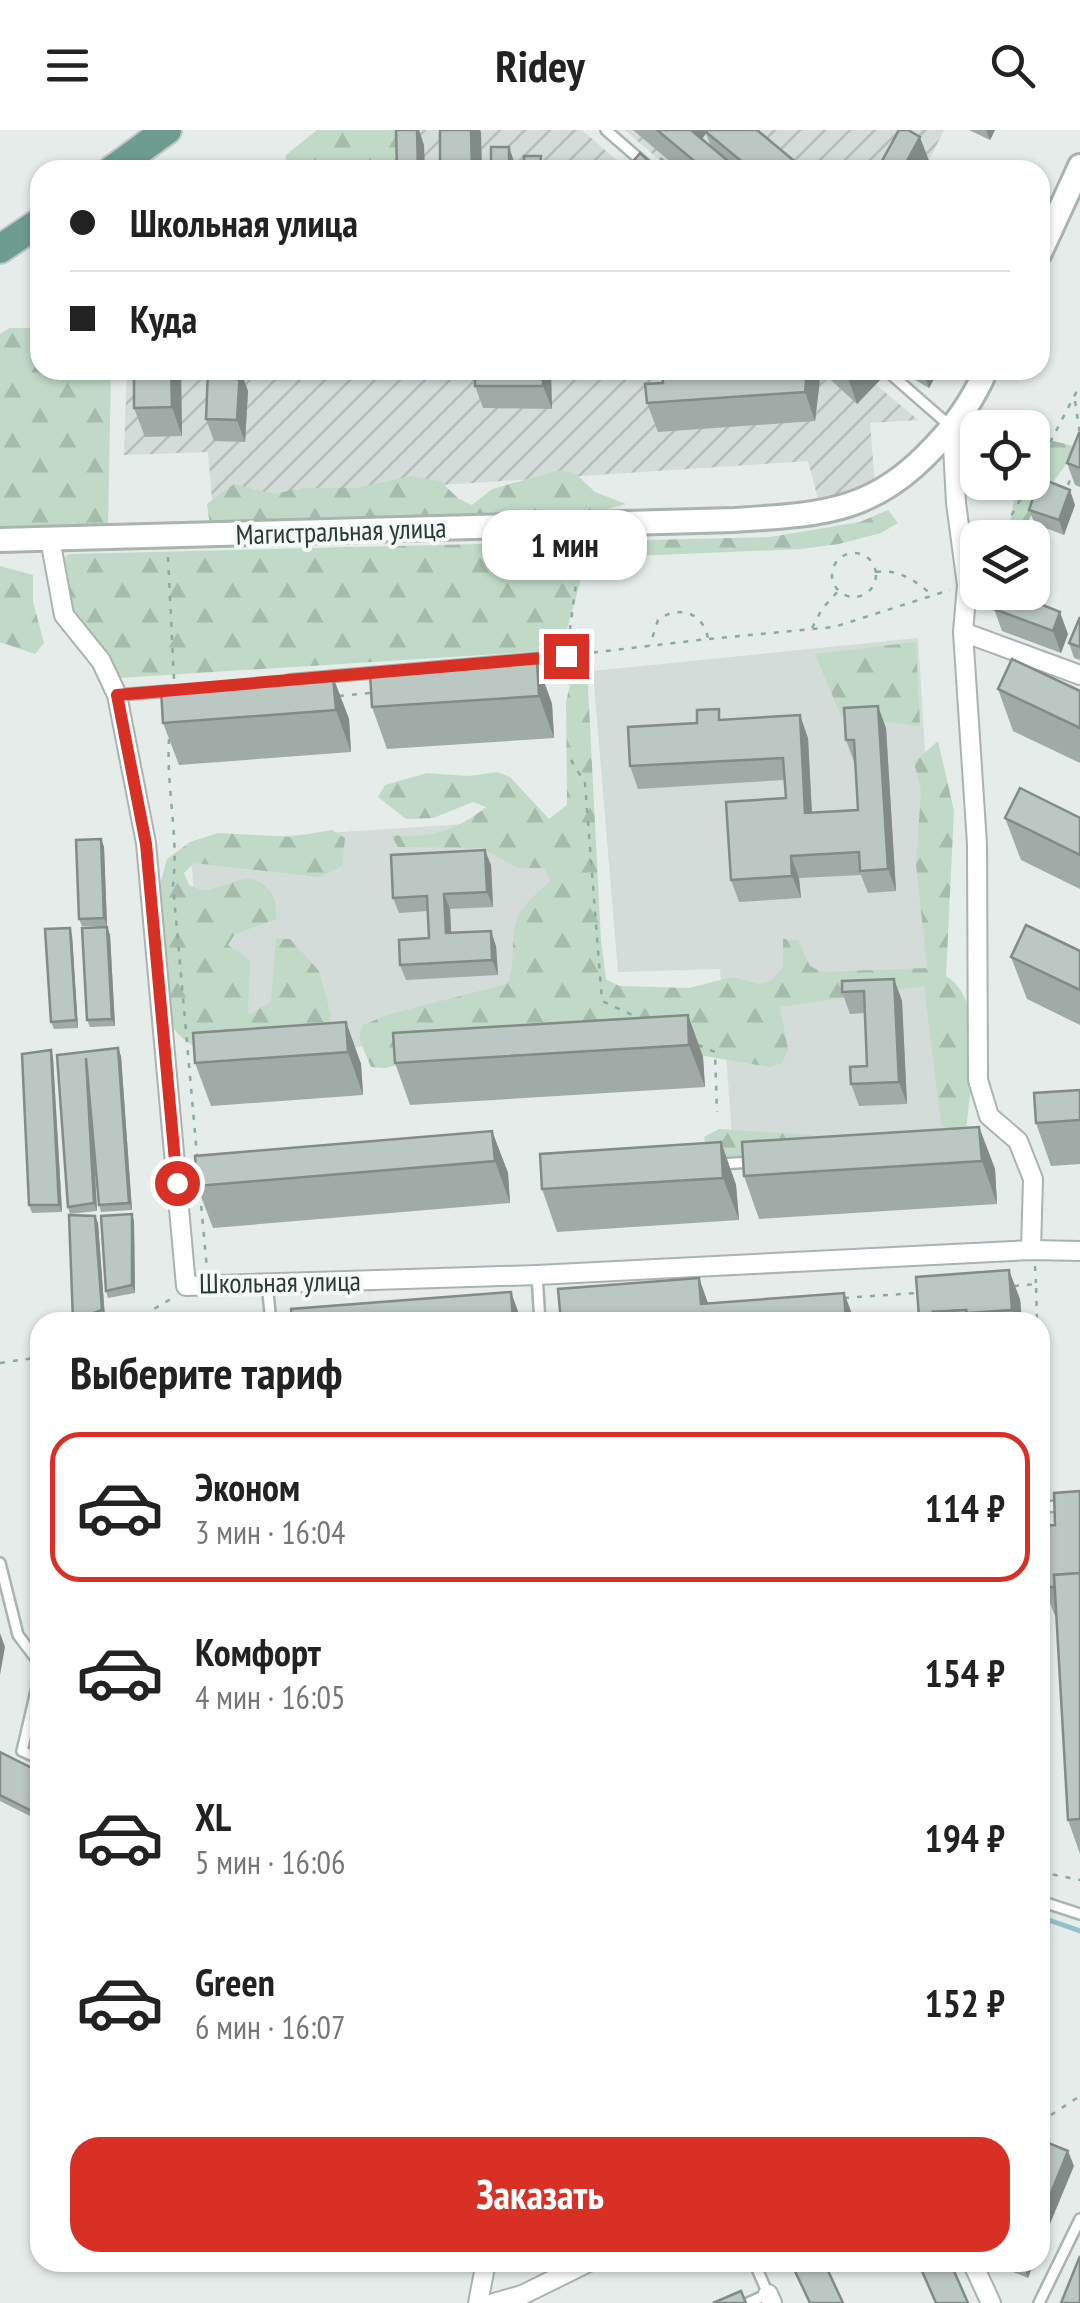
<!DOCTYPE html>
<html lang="ru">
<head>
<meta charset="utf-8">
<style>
	body { margin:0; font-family:"PT Sans Narrow",sans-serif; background:#f6f6f6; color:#222; height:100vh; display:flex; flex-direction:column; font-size:38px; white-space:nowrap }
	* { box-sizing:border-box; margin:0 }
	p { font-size:32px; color:#767676 }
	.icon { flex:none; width:55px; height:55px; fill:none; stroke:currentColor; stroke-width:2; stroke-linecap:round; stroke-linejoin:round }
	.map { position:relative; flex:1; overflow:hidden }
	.details { position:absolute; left:30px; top:1182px; width:1020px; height:960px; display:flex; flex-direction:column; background:#fff; border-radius:30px; box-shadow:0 2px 8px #0004 }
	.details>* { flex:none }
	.hud { position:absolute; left:30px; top:30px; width:1020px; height:220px; border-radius:30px; box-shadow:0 2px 8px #0004; display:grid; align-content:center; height:220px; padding:0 40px; background:#fff }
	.tools { position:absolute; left:960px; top:280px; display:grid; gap:20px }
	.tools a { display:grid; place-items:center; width:90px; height:90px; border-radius:20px; background:#fff; box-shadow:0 2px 8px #0004; font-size:50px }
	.end { position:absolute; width:45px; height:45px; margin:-22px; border:12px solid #d93025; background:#fff; box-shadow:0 0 0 5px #fff }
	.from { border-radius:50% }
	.bubble { position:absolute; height:70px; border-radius:30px; background:#fff; box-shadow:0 2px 8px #0004; font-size:32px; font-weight:600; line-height:70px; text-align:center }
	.hud b { display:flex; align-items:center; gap:35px; height:95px; font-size:38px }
	.hud b+b { border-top:2px solid #e0e0e0 }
	.hud i { width:25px; height:25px; background:#222 }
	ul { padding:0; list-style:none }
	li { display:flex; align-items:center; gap:30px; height:150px; margin:0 20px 15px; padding:0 20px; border:5px solid transparent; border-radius:30px }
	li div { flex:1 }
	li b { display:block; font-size:38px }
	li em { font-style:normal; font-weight:600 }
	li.active { border-color:#d93025 }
	li>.icon { width:90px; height:90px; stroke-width:1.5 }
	h2 { padding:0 40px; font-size:45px; line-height:120px }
	.cta { display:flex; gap:20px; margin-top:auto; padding:20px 40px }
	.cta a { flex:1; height:115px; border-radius:30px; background:#d93025; color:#fff; font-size:40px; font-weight:600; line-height:115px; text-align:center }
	header { display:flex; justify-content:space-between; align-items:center; height:130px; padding:0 40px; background:#fff; font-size:45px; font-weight:600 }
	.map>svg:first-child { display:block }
	.built { fill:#d3dcd8 }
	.industrial { fill:url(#industrial-furrows) }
	.forest { fill:url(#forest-firs) }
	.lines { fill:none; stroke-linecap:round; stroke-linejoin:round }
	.stream { stroke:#93c2ca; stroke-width:5 }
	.service-casing { stroke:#a8b4b0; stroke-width:14 }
	.minor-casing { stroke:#a8b4b0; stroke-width:22 }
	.tertiary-casing { stroke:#a8b4b0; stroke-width:28 }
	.primary-casing { stroke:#c2c8c7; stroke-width:32 }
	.path { stroke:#89aca1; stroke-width:2.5; stroke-dasharray:5 8; stroke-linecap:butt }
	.service { stroke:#fff; stroke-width:9 }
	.minor { stroke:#fff; stroke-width:18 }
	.tertiary { stroke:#fff; stroke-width:22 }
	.primary { stroke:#6e9c91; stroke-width:28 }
	.wall { fill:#a0aba7; fill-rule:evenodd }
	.shaded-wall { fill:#828b88 }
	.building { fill:#bac7c2; stroke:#828b88; stroke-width:2.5 }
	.route { stroke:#d93025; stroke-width:12 }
	.labels { text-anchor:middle; stroke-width:8; stroke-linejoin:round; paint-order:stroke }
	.street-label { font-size:28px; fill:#263c36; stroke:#f5f9f7 }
</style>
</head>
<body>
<header><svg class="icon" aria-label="menu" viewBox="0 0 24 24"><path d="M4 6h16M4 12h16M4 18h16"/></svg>Ridey<svg class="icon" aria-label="search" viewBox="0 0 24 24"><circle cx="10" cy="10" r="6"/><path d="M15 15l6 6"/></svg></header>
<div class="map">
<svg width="1080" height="2173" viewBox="0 0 1080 2173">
	<defs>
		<pattern id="industrial-furrows" width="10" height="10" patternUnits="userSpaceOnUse" patternTransform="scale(2.5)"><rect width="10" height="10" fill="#d3dcd8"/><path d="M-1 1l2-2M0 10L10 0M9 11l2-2" fill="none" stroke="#b5beba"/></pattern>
		<pattern id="forest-firs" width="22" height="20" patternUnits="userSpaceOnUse" patternTransform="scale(2.5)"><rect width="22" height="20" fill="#c0dac7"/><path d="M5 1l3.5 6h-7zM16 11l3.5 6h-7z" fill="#a5bcac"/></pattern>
	</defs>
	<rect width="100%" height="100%" fill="#e5ece9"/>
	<g class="built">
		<path d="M918 508 938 831 954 1012 733 1021 720 839 618 842 593 541Z"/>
		<path d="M570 687 585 899 206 929 190 712Z"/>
	</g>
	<g class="industrial">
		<path d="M398 0H582L628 40H328Z"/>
		<path d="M625 0H944L924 40H671Z"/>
		<path d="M127 240H859L918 290 870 293 875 355 818 369 808 331 212 370 208 322 124 325Z"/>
	</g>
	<g class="forest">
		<path d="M317 0H421L382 40H285L286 25Z"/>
		<path d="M10 198H40V240H111L108 395 0 396V204Z"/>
		<path d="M1033 306 1078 317 1033 381 1021 407 1007 408 1017 353 1032 352Z"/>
		<path d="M561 340 575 343 595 362 626 374 577 387 210 396 207 374 234 354 274 364 302 358H356L411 346 440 351 459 369 472 375 492 359Z"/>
		<path d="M888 380 898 393 881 403 839 414 801 419 587 428 561 520 119 548 70 485 59 433 69 424 770 407 860 392Z"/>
		<path d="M0 436 33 445V472L44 513 35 524 0 512Z"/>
		<path d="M916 512 920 596 841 586 815 524Z"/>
		<path d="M587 538 601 810 606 849 619 856 689 858 732 847 760 854 773 849 783 837V809L798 810 810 836 822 842 927 838 916 734 921 661 914 632 938 611 954 681 946 846C989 873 969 958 966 1003L954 1004 963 1008 973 1036 876 1042 763 1029C743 1029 730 1042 710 1036L704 1007 719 999 811 1005 852 1020 882 1014 926 1015 950 1004 941 994 924 856 780 877 788 920 782 933 770 937 675 921 609 895 575 917 469 918 385 938 371 937 359 908 363 895 390 884 507 854C518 831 507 802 521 781 528 770 541 760 550 751L545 738H518L481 718 398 717 391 705C429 709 456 701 486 677L473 672 433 688 406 689 378 667 385 655 427 643 469 646 497 642 510 647 549 689 567 675 566 572 573 542Z"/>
		<path d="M332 700 345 708 342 736 320 747 194 733 184 743 189 755C193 757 200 760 204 760 226 759 248 737 267 758 276 767 277 776 276 789L235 804 228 815 250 830 248 885 271 872 276 809H290L319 841 331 885 328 914C281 922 200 944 171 894L155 772 167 729 190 712 218 703 290 707Z"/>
	</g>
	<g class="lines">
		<path class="stream" d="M1040 1787 1080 1801"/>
		<defs>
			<g id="service">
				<path d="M606 0 652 40"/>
				<path d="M886 240 950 296"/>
				<path d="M289 550 566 526"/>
				<path d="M117 565 169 561"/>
				<path d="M722 1034 751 1032"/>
				<path d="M537 1145 540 1192"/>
				<path d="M267 1154 271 1192"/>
				<path d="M1040 1377 1080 1375"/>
				<path d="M0 1433 18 1505 40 1534"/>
				<path d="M40 1544 22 1621 40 1629"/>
				<path d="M1040 1771 1080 1784"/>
				<path d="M748 2173 768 2164 754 2132"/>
				<path d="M1039 2173 1080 2089"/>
			</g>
			<g id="minor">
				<path d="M952 297 956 373 967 455 963 502 977 714 978 950 989 986 1018 1011 1033 1049 1031 1120"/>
				<path d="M50 409 64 485 101 531 117 565 146 713 186 1156 537 1145 1031 1120 1080 1121"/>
				<path d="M963 502 1080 545"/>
				<path d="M972 2132 991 2173"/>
				<path d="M768 2164 772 2173"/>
				<path d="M478 2173 486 2132"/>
				<path d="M494 2173 522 2165 589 2132"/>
			</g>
			<g id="tertiary">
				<path d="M1040 123 1080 36"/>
				<path d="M0 410 734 390C822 384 872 384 935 316 956 294 974 268 986 240"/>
			</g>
			<g id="primary">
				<path d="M112 40 167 0"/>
				<path d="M0 119 40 92"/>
			</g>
		</defs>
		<use href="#service" class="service-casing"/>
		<use href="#minor" class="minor-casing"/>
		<use href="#tertiary" class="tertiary-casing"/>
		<use href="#primary" class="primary-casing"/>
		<g class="path">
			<path d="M660 28 675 40"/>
			<path d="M1075 271 1080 304"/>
			<path d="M1032 347 1080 255"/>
			<path d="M1068 355 1072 345"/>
			<path d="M999 408 1030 352"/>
			<circle cx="854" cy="445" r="22"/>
			<path d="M168 427 174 549"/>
			<path d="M876 442C899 439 914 450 931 464"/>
			<path d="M812 498 822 479 839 460"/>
			<path d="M709 509 834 497 950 460"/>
			<path d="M568 513 581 417"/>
			<path d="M580 524 708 509C704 483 679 474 658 490L650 515"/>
			<path d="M543 549 567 547"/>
			<path d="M339 566 371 563"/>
			<path d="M169 609C166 658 179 706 173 755L197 1025"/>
			<path d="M571 630 585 653 602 871 641 889"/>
			<path d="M698 915 715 922 717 982"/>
			<path d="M200 1063 207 1139"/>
			<path d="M1035 1136 1036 1153"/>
			<path d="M1014 1156 1036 1154 1037 1192"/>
			<path d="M844 1168 916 1163"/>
			<path d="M132 1192 174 1167"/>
			<path d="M0 1233 40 1227"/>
			<path d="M1040 1263 1044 1361"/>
			<path d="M1040 1742 1080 1750"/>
			<path d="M1040 1992 1080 1966"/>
		</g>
		<use href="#service" class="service"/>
		<use href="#minor" class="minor"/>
		<use href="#tertiary" class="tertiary"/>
		<use href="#primary" class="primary"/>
	</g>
	<g class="wall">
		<path d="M633 0H757L805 40H680ZM706 3 711 17 702 9Z"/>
		<path d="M969 0H995L990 10Z"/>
		<path d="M134 240H181L182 306 145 307 134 278Z"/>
		<path d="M240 240 248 261 245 312 214 311 206 289Z"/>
		<path d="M248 240H316V242Z"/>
		<path d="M543 240H550L551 245 552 279 483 278 475 256Z"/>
		<path d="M661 240H876L880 250 857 274 821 241 815 291 658 302 647 273 663 253Z"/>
		<path d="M904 240H939L929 258 905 244Z"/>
		<path d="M1080 303V357L1075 355 1067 333Z"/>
		<path d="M1075 375 1064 405 1035 394 1029 380Z"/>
		<path d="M999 462H1016L1015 464 1068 504 1061 523 1002 501 994 479 1000 464Z"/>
		<path d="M1080 487V530L1074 528 1069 513Z"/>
		<path d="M537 532 552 574 554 608 387 619 372 577Z"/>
		<path d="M333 547 349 589 351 622 179 635 163 593Z"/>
		<path d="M998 559 1080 561V633L1013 601Z"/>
		<path d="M723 590 808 608 812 683 858 680 855 632H854L846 610 886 598 896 761 868 763 861 745 799 748 801 768 739 772 731 750 786 668 784 650 638 659 630 636 697 593Z"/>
		<path d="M1005 688H1080V759L1021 730Z"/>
		<path d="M101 709 104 717 107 796H82L79 789Z"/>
		<path d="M491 735 493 777 450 779 451 803 496 816 498 845 406 850 400 835 429 808 428 781 399 783 393 768Z"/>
		<path d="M107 797 110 805 115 896 90 897 87 890Z"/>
		<path d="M72 805 78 898 54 899 51 892Z"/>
		<path d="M1080 821V895L1027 869 1011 827Z"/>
		<path d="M894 849 902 871 907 974 859 976 851 954 867 936 865 883 850 884 842 862Z"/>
		<path d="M688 885 703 927 705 957 410 975 395 933Z"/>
		<path d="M346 892 361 934 363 965 211 976 195 933Z"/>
		<path d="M51 920 53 928 62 1082 32 1083 29 1075Z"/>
		<path d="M121 926 132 1080 101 1082 99 1075 93 1007 97 1081 70 1084 68 1077Z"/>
		<path d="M1080 960V1034L1051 1036 1036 993Z"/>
		<path d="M979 997 995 1039 997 1074 759 1089 744 1046Z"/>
		<path d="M492 1001 508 1043 510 1073 213 1098 197 1056Z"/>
		<path d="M721 1012 736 1055 739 1090 557 1102 542 1059Z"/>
		<path d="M69 1085 95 1086 98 1093 105 1188 92 1192H74Z"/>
		<path d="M134 1091 135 1163 108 1168 106 1161Z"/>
		<path d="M699 1148 708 1174 844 1163 855 1192H561Z"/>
		<path d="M1020 1169 1022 1192H921L919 1187Z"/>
		<path d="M1080 1361V1724L1068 1690 1057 1486H1055L1044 1457 1055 1395Z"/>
		<path d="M0 1622 40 1642V1691L0 1671Z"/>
		<path d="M999 2132H1034L1028 2148 1001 2137Z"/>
	</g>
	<g class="shaded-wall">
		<path d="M417 0H419L424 15 425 40H418Z"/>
		<path d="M471 0H480L481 2 482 40H472Z"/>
		<path d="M684 0H709L692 21Z"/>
		<path d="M986 0H995L990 10Z"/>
		<path d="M920 7 931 36 929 40H902Z"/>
		<path d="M509 17 517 40H509Z"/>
		<path d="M171 240H181L182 306 172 277Z"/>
		<path d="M240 240 248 261 245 312 237 290Z"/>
		<path d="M543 240H550L551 245 552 279 543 256Z"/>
		<path d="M807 240H820L821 241 815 291 805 262Z"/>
		<path d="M851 240H876L880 250 857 274 847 245Z"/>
		<path d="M923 240H939L929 258Z"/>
		<path d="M1070 360 1075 375 1064 405 1059 390Z"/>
		<path d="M1038 420 1043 435 1032 459V432Z"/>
		<path d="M1060 482 1068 504 1061 523 1053 501Z"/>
		<path d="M537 532 552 574 554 608 539 566Z"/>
		<path d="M333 547 349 589 351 622 336 580Z"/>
		<path d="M878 576 886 598 896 761 888 739Z"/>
		<path d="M800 585 808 608 813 705 805 683Z"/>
		<path d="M101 709 104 717 107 796 104 788Z"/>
		<path d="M485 720 491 735 493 777 487 762Z"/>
		<path d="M791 726 799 748 801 768 792 746Z"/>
		<path d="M444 764 450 779 452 818 446 803Z"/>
		<path d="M107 797 110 805 115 896 112 889Z"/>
		<path d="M70 798 72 805 78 898 76 890Z"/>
		<path d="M491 801 496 816 498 845 492 830Z"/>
		<path d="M894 849 902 871 907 974 899 952Z"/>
		<path d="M688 885 703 927 705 957 689 915Z"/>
		<path d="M346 892 361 934 363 965 348 922Z"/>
		<path d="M118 918 121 926 132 1080 129 1073Z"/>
		<path d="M51 920 53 928 62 1082 59 1075Z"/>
		<path d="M86 928 89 935 97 1081 94 1073Z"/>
		<path d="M979 997 995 1039 997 1074 982 1031Z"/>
		<path d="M492 1001 508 1043 510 1073 495 1031Z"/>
		<path d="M721 1012 736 1055 739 1090 723 1048Z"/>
		<path d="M132 1084 134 1091 135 1163 132 1155Z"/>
		<path d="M95 1086 98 1093 105 1188 102 1180Z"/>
		<path d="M1009 1140 1020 1169 1022 1192H1017L1012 1180Z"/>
		<path d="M699 1148 714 1190 701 1174Z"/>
		<path d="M511 1162 522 1192H514Z"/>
		<path d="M844 1163 855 1192H846Z"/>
		<path d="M0 1503 5 1517 0 1545Z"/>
		<path d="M1068 2021 1074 2036 1040 2118V2090Z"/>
		<path d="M1034 2132 1028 2148 1022 2133Z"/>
	</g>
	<g class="building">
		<path d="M396 0H417L418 40H397Z"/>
		<path d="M440 0H471L472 40H440Z"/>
		<path d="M657 0H691L739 40H705Z"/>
		<path d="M707 0H757L805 40H752L706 2Z"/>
		<path d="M899 0H908L920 7 902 40H877Z"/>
		<rect x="491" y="17" width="18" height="23"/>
		<path d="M640 23 659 40H626Z"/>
		<path d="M524 26H541L540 40H524Z"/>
		<rect x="354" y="33" width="30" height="7"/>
		<path d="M134 240H171L172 277 134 278Z"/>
		<path d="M208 240H240L237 290 206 289Z"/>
		<rect x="475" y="240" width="68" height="16"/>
		<path d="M661 240H807L805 262 647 273 645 254 663 253Z"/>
		<path d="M1079 303H1080V338L1067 333Z"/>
		<path d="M1040 348 1070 360 1059 390 1029 380Z"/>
		<path d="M1032 417 1038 420 1032 432Z"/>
		<path d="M1000 462H1011L1060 482 1053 501 994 479Z"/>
		<path d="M1080 487V517L1069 513Z"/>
		<path d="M1012 529 1080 561V598L998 559Z"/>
		<path d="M537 532 539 566 372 577 370 543Z"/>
		<path d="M333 547 336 580 163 593 161 560Z"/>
		<path d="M878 576 888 739 860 741 859 722 791 726 792 746 731 750 726 672 786 668 783 628 630 636 628 597 697 593V580L719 579V590L800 585 805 683 858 680 854 610H846L844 578Z"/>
		<path d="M1020 658 1080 688V725L1005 688Z"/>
		<path d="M101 709 104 788 79 789 76 710Z"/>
		<path d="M485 720 487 762 444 764 446 803 491 801 492 830 400 835 399 810 429 808 427 766 393 768 391 725Z"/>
		<path d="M1026 795 1080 821V860L1011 827Z"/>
		<path d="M107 797 112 889 87 890 82 798Z"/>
		<path d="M70 798 76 890 51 892 45 799Z"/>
		<path d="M894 849 899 952 851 954 850 937 867 936 864 861 842 862V851Z"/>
		<path d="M688 885 689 915 395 933 393 903Z"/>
		<path d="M346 892 348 922 195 933 193 903Z"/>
		<path d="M118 918 129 1073 99 1075 86 928 94 1073 68 1077 57 925Z"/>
		<path d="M51 920 59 1075H29L22 924Z"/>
		<path d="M1080 960V990L1036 993 1034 963Z"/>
		<path d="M979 997 982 1031 744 1046 742 1012Z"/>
		<path d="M492 1001 495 1031 197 1056 195 1026Z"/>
		<path d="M721 1012 723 1048 542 1059 540 1024Z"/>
		<path d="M132 1084V1155L106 1161 101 1086Z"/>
		<path d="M69 1085 95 1086 102 1180 73 1191Z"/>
		<path d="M1009 1140 1012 1180 967 1183 966 1180 933 1182V1186L919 1187 916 1147Z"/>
		<path d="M699 1148 701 1174 844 1163 846 1192H704L703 1183 582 1192H561L558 1159Z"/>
		<path d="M511 1162 513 1191 292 1192 291 1179Z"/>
		<path d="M966 1180 967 1192H934L933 1182Z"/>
		<path d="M1080 1361V1443L1054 1445 1055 1457H1044L1041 1396 1055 1395 1054 1363Z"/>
		<path d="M1080 1443V1689L1068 1690 1054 1445Z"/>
		<path d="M0 1622 40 1642V1685L0 1665Z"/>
		<path d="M1041 2010 1068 2021 1040 2090V2013Z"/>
		<path d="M1080 2126V2173H1061Z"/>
		<path d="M808 2132H824L843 2173H810L794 2139Z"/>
		<path d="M918 2132H950L968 2173H936Z"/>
		<path d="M741 2161 746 2173H713Z"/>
	</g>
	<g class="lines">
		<path class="route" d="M177 1053 146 714 117 565 566 526"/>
	</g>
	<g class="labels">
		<g class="street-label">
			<text transform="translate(341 401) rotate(-2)" y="10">Магистральная улица</text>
			<text transform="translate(280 1152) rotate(-1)" y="10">Школьная улица</text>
		</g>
	</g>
</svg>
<div class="tools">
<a><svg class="icon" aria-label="locate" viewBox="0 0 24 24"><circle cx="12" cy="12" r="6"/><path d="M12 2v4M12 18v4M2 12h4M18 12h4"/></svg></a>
<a><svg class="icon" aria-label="layers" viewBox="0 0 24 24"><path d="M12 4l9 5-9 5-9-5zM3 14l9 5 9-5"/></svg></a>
</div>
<i class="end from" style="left:177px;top:1053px"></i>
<i class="end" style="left:566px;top:526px"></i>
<div class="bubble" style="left:482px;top:380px;width:165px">1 мин</div>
<div class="hud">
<b><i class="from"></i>Школьная улица</b>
<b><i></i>Куда</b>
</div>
<section class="details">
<h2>Выберите тариф</h2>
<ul>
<li class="active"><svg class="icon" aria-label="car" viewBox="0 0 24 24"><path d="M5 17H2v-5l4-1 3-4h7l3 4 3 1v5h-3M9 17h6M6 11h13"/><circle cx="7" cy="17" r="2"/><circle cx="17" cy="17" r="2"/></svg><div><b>Эконом</b><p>3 мин · 16:04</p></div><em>114 ₽</em></li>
<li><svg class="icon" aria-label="car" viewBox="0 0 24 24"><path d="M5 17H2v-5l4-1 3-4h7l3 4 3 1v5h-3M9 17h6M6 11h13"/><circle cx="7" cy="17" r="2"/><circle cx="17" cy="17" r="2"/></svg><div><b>Комфорт</b><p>4 мин · 16:05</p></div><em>154 ₽</em></li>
<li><svg class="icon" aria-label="car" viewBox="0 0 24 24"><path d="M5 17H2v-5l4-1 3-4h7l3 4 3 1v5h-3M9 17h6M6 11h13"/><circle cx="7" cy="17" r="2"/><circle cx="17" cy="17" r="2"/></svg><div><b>XL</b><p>5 мин · 16:06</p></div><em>194 ₽</em></li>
<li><svg class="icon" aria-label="car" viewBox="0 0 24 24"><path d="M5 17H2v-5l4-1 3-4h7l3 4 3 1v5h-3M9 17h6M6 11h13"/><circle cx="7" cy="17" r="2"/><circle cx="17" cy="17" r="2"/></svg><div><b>Green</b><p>6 мин · 16:07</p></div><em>152 ₽</em></li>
</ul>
<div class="cta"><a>Заказать</a></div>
</section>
</div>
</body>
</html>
